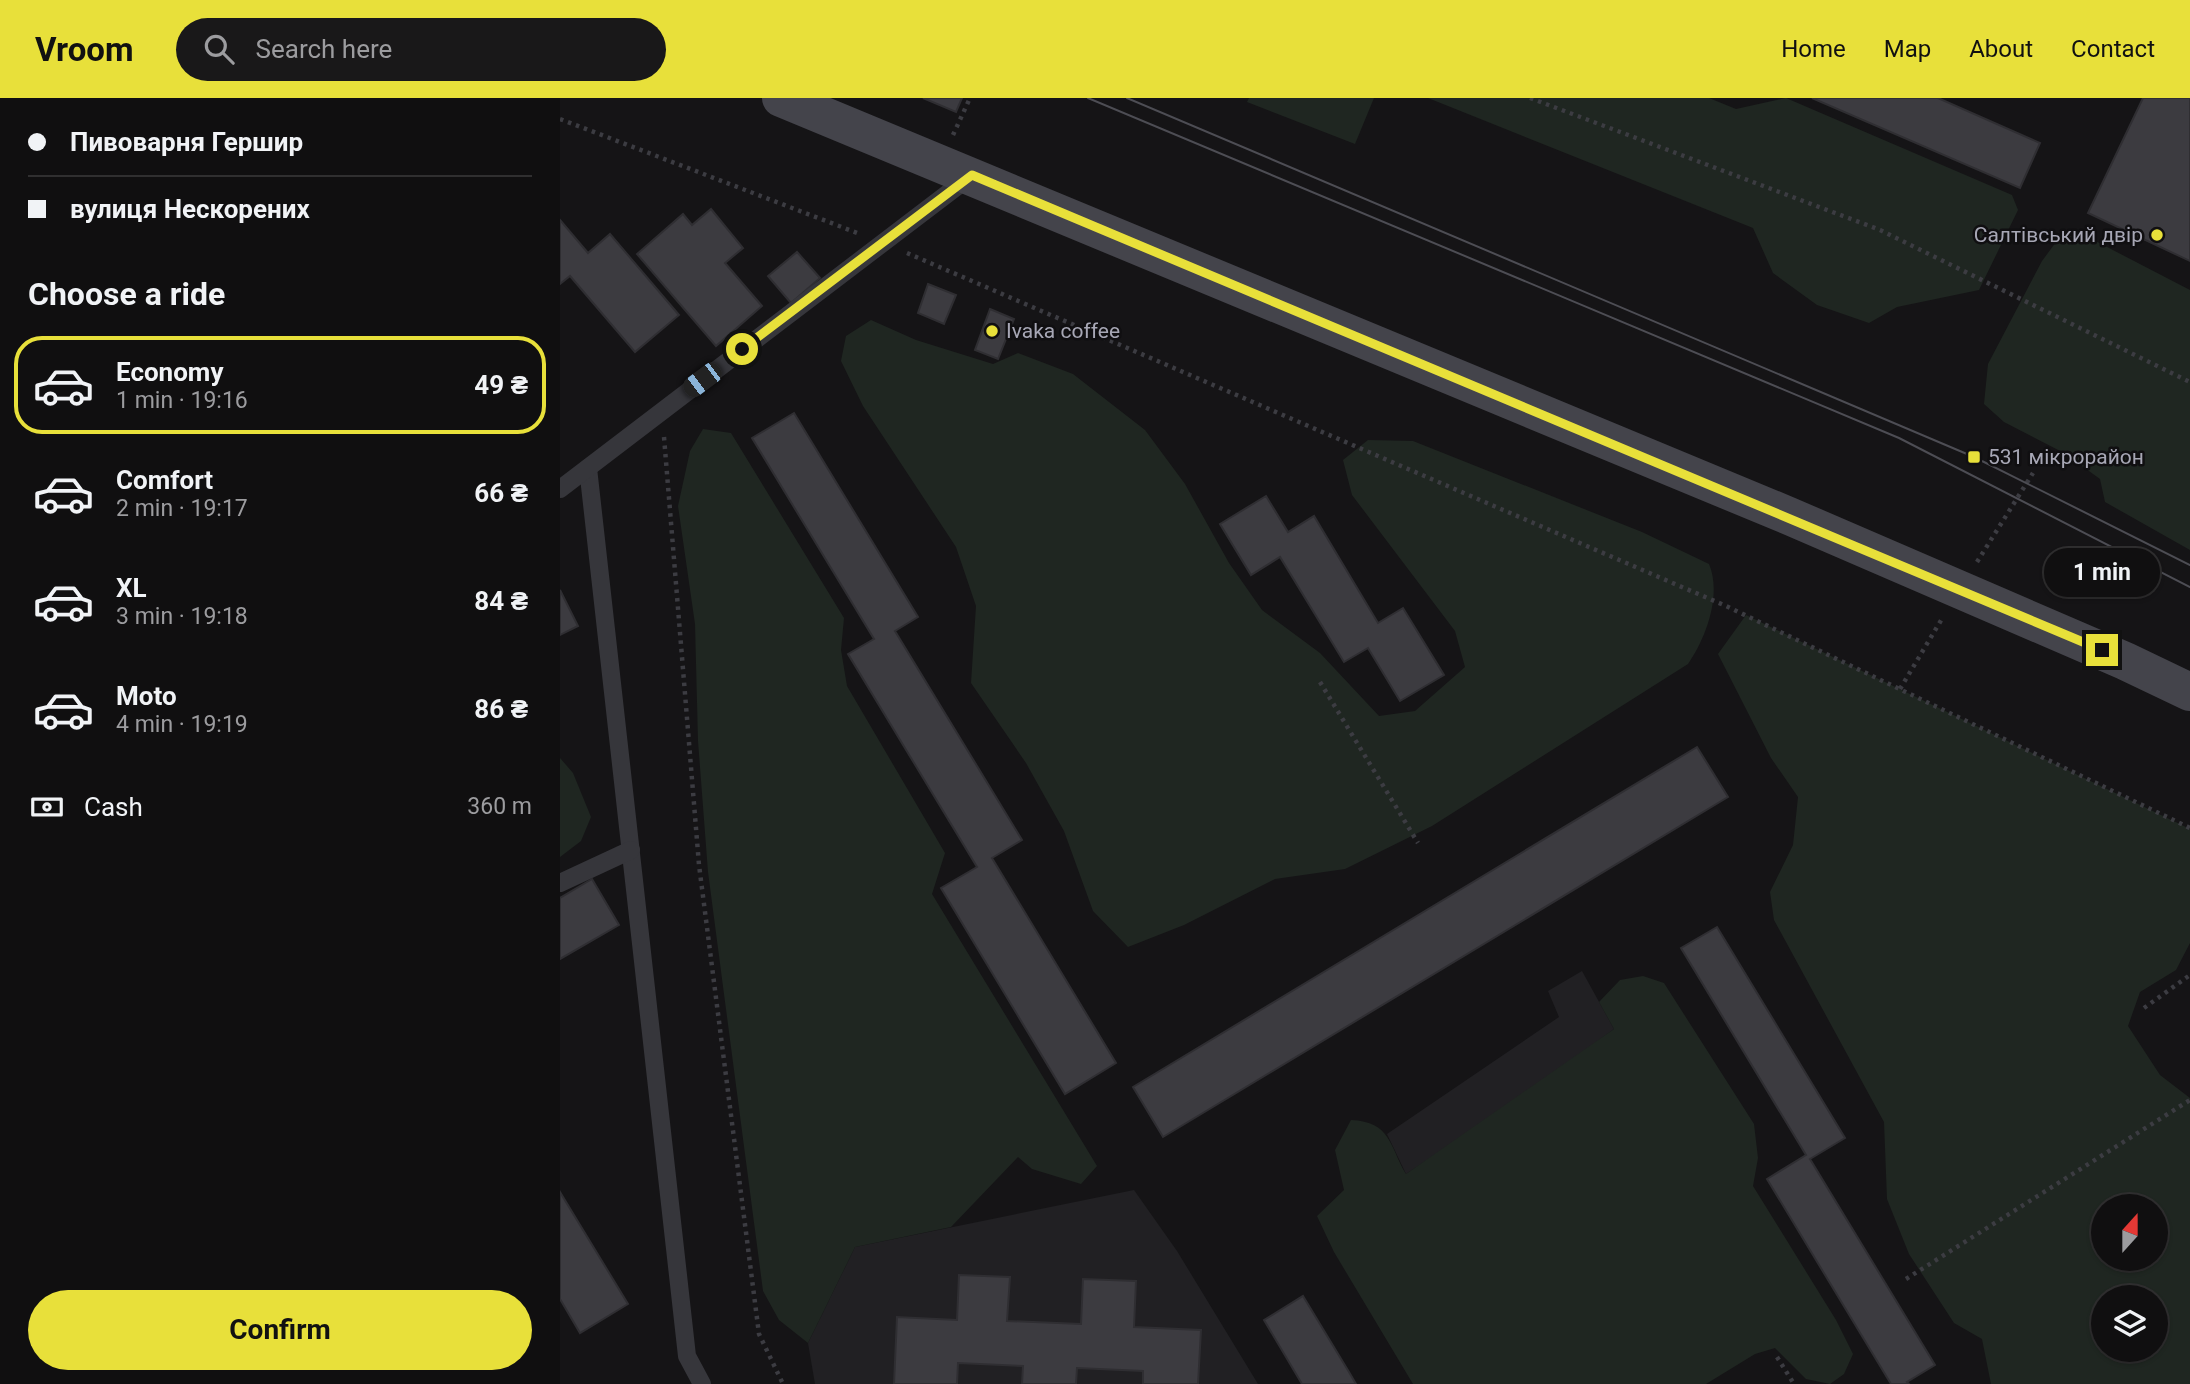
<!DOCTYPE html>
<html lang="en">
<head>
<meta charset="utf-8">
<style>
	body { margin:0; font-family:Roboto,sans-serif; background:#191819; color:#f1f3f6; height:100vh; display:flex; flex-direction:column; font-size:26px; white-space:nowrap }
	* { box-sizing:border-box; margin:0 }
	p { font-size:23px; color:#9c9c9f }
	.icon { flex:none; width:38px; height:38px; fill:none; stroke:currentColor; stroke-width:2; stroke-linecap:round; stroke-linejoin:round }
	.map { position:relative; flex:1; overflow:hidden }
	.details { display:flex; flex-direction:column; background:#100f10; width:560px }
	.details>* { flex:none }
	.banner { display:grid; align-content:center; height:154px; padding:0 28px; background:#100f10 }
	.needle { width:46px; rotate:21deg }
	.fabs { position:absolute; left:1531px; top:1096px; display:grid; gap:14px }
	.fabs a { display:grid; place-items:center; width:77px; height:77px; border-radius:50%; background:#100f10; box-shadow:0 2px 5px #0004,0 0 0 2px #302f30; font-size:35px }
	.end { position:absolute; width:32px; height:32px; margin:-16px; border:9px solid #e8e03a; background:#111; box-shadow:0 0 0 4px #111 }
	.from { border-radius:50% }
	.bubble { position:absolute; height:49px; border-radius:24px; background:#100f10; box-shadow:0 2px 5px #0004,0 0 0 2px #302f30; font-size:23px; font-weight:700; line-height:49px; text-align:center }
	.car { position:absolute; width:21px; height:42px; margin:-21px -10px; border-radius:9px; box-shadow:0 0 5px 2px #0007; background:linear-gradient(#222 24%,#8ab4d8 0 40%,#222 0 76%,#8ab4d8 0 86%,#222 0) }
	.banner b { display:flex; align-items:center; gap:24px; height:66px; font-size:26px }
	.banner b+b { border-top:2px solid #302f30 }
	.banner i { width:18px; height:18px; background:#f1f3f6 }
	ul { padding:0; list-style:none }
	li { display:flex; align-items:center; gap:21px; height:98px; margin:0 14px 10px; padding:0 14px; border:4px solid transparent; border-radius:28px }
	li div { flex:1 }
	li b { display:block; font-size:26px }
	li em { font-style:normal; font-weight:700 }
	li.active { border-color:#e8e03a }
	li>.icon { width:63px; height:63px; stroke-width:1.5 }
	h2 { padding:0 28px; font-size:32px; line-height:84px }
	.pay { display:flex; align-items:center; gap:18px; height:77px; padding:0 28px; font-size:26px }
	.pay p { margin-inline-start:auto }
	.button { display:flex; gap:14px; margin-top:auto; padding:14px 28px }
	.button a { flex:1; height:80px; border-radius:42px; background:#e8e03a; color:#111; font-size:28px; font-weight:700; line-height:80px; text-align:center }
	header { display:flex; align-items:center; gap:42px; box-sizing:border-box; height:98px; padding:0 35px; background:#e8e03a; color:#111 }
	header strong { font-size:33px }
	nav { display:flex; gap:38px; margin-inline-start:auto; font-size:24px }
	.search { width:490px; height:63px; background:#191819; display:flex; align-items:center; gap:18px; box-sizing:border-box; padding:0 24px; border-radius:38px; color:#9c9c9f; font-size:26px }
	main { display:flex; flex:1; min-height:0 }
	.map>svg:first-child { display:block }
	.built { fill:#212023 }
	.green { fill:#1f2621; fill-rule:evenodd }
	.building { fill:#3c3b40; stroke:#2f2e32; stroke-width:2 }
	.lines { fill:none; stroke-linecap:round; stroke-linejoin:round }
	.path { stroke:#3c3c42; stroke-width:4.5; stroke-dasharray:3.5 5; stroke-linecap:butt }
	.lane { stroke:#36363b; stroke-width:18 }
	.secondary { stroke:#44444b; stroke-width:38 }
	.tram { stroke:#4d4d54; stroke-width:2 }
	.route { stroke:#e8e03a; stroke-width:9 }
	.poi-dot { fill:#e8e03a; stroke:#100f11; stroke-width:2.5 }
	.labels { text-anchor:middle; stroke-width:5; stroke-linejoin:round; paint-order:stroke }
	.poi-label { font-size:21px; fill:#a7a7b5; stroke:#100f11; text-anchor:start }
</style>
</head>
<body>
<header>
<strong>Vroom</strong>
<div class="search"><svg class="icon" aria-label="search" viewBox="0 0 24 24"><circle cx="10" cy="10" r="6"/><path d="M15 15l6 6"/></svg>Search here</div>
<nav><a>Home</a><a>Map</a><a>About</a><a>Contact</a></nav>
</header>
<main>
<section class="details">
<div class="banner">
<b><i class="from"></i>Пивоварня Гершир</b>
<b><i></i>вулиця Нескорених</b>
</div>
<h2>Choose a ride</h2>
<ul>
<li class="active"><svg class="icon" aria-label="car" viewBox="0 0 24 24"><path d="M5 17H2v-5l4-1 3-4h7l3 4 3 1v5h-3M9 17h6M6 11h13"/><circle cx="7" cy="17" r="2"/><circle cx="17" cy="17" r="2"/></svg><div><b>Economy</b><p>1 min · 19:16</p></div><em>49 ₴</em></li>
<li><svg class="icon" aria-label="car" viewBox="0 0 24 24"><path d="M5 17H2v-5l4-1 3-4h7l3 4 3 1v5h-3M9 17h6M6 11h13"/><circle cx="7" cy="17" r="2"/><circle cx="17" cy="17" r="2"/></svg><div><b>Comfort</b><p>2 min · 19:17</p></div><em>66 ₴</em></li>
<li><svg class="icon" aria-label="car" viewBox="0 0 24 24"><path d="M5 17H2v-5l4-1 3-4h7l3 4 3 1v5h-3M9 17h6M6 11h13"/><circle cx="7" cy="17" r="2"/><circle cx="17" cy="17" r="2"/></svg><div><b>XL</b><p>3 min · 19:18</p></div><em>84 ₴</em></li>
<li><svg class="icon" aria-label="car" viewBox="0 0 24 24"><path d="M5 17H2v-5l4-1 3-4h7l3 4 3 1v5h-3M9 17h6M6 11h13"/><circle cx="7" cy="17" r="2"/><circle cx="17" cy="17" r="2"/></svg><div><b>Moto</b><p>4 min · 19:19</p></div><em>86 ₴</em></li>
</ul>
<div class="pay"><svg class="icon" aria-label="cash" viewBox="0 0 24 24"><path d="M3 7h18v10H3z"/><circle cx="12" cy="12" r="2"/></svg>Cash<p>360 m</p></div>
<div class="button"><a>Confirm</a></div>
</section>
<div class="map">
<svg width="1630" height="1286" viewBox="0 0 1630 1286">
	<rect width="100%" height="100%" fill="#151416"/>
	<g class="built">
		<path d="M1022 873 1054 931 961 1000 846 1076 827 1036 999 919 988 893Z"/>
		<path d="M574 1092 617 1153 698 1286H255L248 1245 295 1149Z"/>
	</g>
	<g class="green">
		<path d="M689 0H814L795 46 687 4Z"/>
		<path d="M868 0H1149L1176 11 1226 0 1452 97 1458 112 1419 192 1337 209 1309 225 1257 207 1213 175 1193 130Z"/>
		<path d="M1522 136 1630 192V452L1545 404 1540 381 1504 355 1444 324 1424 306 1428 266 1482 163 1499 140Z"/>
		<path d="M311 222 356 242 433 266 458 255 513 276 585 332 625 386 669 465 702 512 760 555 819 618 855 613 905 569 895 533 792 397 783 362 808 342 853 343 1082 434 1149 466C1162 497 1146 540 1128 566L872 728 785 771 715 781 624 827 568 849 533 813 504 733 466 665 411 585 416 508 396 449 303 308 281 263 286 238Z"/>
		<path d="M143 331 171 335 284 520 281 552 287 588 385 755 372 796 537 1068 521 1086 472 1071 458 1059 391 1129 295 1149 248 1245 219 1222 203 1193 148 774 138 643 135 526 118 408 130 353Z"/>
		<path d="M1186 517 1630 731V845L1616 872 1580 894 1568 928 1600 977 1630 1000V1286H1431L1422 1241 1394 1225 1349 1156 1327 1101 1324 1024 1214 822 1210 794 1233 747 1238 699 1211 660 1158 556ZM1544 1108H1596V1160H1544ZM1544 1199H1596V1251H1544Z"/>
		<path d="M0 660 13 675 31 719 21 743 0 759Z"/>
		<path d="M1083 878 1104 885 1194 1026 1198 1060 1193 1088 1276 1222 1293 1256 1284 1276 1270 1286 1246 1281 1215 1250 1195 1256 1146 1286H853L774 1154 757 1118 784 1092 775 1052 791 1022C831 1024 829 1047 846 1076L1054 931 1039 904 1060 882Z"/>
	</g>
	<g class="building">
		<path d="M363 0H402L396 14Z"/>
		<path d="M1252 0H1378L1480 45 1460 90Z"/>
		<path d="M1583 0H1630V163L1528 115Z"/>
		<path d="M151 111 183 150 165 165 202 208 156 248 77 156 123 116 132 127Z"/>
		<path d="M0 122 28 155 50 136 119 217 75 254 10 178 0 186Z"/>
		<path d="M237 154 260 180 231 205 208 178Z"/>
		<path d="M368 186 396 197 384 226 358 215Z"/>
		<path d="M430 211 454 221 438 261 415 252Z"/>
		<path d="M234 315 358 519 335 533 462 742 432 760 556 965 505 996 381 790 417 769 288 556 314 541 192 340Z"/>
		<path d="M706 398 728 434 754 418 818 525 843 510 884 577 840 603 808 550 784 564 720 459 691 477 660 426Z"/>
		<path d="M0 492 18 528 0 537Z"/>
		<path d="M1137 649 1168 699 603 1039 573 989Z"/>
		<path d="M32 781 59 827 0 861V800Z"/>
		<path d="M1157 829 1285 1040 1250 1061 1375 1267 1347 1284 1349 1286H1331L1207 1081 1246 1057 1121 850Z"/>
		<path d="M0 1094 68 1206 20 1235 0 1201Z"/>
		<path d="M399 1177 450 1179 447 1223 521 1226 523 1181 576 1183 574 1229 641 1232 638 1286H583V1273L517 1270 516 1286H462L463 1268 398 1265 397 1286H334L337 1219 397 1222Z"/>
		<path d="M743 1198 789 1274 796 1286H742L704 1222Z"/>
	</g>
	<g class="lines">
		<g class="path">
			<path d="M970 0 1320 132 1630 284"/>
			<path d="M0 21 300 136"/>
			<path d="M393 37 410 0"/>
			<path d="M347 155 1166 508 1630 730"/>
			<path d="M104 339 139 767 199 1236 223 1286"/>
			<path d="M1417 464 1473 375"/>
			<path d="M760 584 858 745"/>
			<path d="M1340 591 1383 519"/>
			<path d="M1584 910 1630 877"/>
			<path d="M1346 1181 1630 1002"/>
			<path d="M1217 1259 1234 1286"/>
		</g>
		<g class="lane">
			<path d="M28 370 127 1258 142 1286"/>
			<path d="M0 391 412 77"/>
			<path d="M0 785 71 752"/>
		</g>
		<path class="secondary" d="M221 0 1229 418 1565 563 1630 594"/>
		<g class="tram">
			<path d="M528 0 1339 340 1630 489"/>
			<path d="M567 0 1414 359 1630 467"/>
		</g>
	</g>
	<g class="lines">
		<path class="route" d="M182 251 412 77 1542 552"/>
	</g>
	<g class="poi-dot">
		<circle cx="1597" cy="137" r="7"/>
		<circle cx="432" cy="233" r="7"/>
		<rect x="1407" y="352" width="14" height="14" rx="3.5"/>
	</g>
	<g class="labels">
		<g class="poi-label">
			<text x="1583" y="144" text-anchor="end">Салтівський двір</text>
			<text x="446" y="240">Ivaka coffee</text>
			<text x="1428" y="366">531 мікрорайон</text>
		</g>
	</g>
</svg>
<div class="fabs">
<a><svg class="needle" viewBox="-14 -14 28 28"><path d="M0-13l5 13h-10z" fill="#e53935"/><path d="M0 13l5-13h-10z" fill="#9c9c9f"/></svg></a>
<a><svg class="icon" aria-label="layers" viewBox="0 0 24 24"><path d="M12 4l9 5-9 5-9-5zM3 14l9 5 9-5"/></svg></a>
</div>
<i class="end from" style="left:182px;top:251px"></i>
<i class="end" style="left:1542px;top:552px"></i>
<div class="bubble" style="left:1484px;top:450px;width:116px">1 min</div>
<i class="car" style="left:142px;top:282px;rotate:233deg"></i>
</div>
</main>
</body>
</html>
